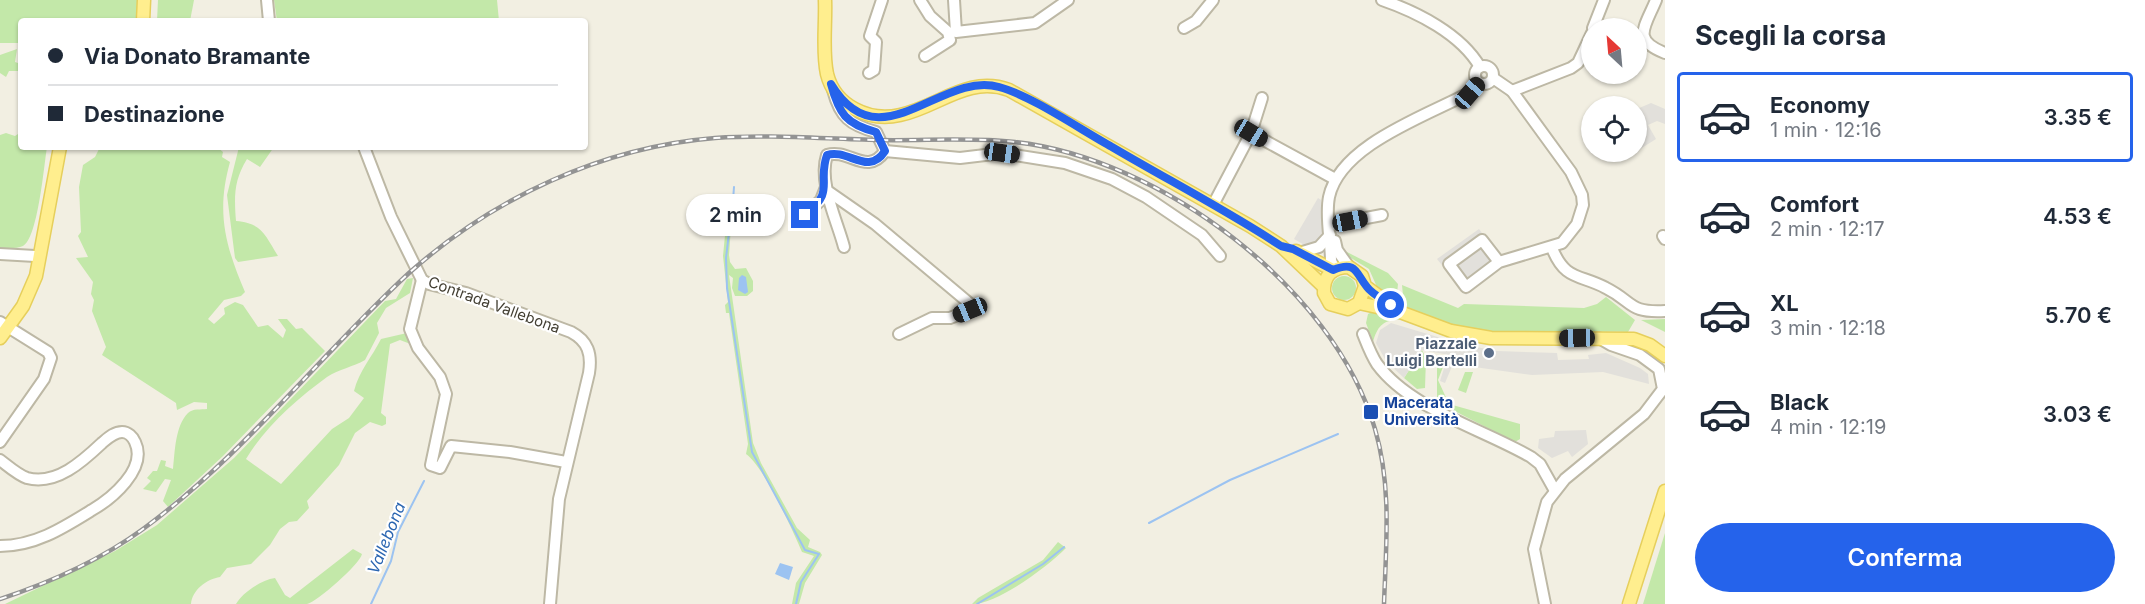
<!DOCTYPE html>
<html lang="it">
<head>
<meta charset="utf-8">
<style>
	body { margin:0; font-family:Inter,sans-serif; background:#f6f6f7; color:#1f2937; height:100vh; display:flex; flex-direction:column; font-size:22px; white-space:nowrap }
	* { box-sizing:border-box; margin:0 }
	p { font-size:20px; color:#747a83 }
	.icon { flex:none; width:33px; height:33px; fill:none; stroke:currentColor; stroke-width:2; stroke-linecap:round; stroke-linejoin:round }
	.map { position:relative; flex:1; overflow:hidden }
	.sheet { display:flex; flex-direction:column; background:#fff; width:480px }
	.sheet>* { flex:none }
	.hud { position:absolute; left:18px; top:18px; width:570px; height:132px; border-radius:6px; box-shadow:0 2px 4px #0004; display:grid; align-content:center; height:132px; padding:0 30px; background:#fff }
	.needle { width:39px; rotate:334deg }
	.tools { position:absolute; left:1581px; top:18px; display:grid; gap:12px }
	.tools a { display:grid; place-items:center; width:66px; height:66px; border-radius:50%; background:#fff; box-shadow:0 2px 4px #0004; font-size:30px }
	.end { position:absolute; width:27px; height:27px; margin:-14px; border:8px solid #2563eb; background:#fff; box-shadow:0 0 0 3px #fff }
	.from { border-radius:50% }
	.bubble { position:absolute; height:42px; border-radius:21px; background:#fff; box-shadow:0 2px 4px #0004; font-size:20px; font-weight:600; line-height:42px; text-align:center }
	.car { position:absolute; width:18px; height:36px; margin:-18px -9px; border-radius:8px; box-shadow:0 0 4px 2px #0007; background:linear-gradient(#222 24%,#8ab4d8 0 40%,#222 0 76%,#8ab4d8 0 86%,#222 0) }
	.hud b { display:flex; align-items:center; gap:21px; height:57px; font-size:22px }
	.hud b+b { border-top:2px solid #e0e1e3 }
	.hud i { width:15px; height:15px; background:#1f2937 }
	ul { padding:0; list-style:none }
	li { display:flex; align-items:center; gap:18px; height:90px; margin:0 12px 9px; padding:0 18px; border:3px solid transparent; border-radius:6px }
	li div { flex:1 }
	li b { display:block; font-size:22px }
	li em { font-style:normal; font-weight:600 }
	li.active { border-color:#2563eb }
	li>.icon { width:54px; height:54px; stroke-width:1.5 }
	h2 { padding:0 30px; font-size:27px; line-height:72px }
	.action { display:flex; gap:12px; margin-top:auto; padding:12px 30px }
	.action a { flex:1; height:69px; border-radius:36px; background:#2563eb; color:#fff; font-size:24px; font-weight:600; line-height:69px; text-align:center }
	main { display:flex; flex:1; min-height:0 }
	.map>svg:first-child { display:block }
	.green { fill:#c3e8a9 }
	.parking { fill:#e2e0db }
	.water { fill:#9cc3f1 }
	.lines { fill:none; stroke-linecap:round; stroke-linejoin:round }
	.stream { stroke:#9cc3f1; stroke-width:2 }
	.minor-casing { stroke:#bdb8a5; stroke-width:14 }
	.major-casing { stroke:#e6cf5c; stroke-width:15 }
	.minor { stroke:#fff; stroke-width:10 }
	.major { stroke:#ffee8e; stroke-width:12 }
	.rail-casing { stroke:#939393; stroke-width:4.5 }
	.rail { stroke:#fff; stroke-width:2; stroke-dasharray:7; stroke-linecap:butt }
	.route { stroke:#2563eb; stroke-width:8 }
	.service-dot { fill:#5c6f8a; stroke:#fff; stroke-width:2 }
	.transit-dot { fill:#1a4fb4; stroke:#fff; stroke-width:2 }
	.labels { text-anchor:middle; stroke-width:4.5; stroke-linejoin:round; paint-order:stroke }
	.street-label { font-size:15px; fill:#433f33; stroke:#fff }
	.service-label { font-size:15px; font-weight:bold; fill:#4e5e75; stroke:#fff; text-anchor:end }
	.transit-label { font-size:15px; font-weight:bold; fill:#164399; stroke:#fff; text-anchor:start }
	.water-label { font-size:16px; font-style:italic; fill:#2b66b1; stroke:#fff }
</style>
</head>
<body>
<main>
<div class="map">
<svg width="1665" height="604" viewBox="0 0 1665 604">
	<rect width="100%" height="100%" fill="#f2efe2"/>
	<g class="green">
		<path d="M0 0H137V21H21V43H0Z"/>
		<path d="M158 0H194L190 21H157Z"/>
		<path d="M274 0H497L499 21H277Z"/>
		<path d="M17 49 15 62 18 63V71H9L6 77 0 73V55Z"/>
		<path d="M21 132V147H47C44 165 38 238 23 246 17 249 7 248 0 248V135L6 133 15 136Z"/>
		<path d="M100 147H217L223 152 222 157 230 162C216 212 225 245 245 292L241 296 224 300 208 319 214 324 225 314 224 308 235 302 243 305 258 327 268 325 283 338 286 330 278 319H287L296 329 302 328 325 351 223 456 168 507 163 501 171 480 165 479 156 492 143 489 151 481 147 478 153 471H157L161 460 166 461 165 466 173 469C175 452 175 426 188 413 193 408 201 410 207 409V403L194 402 177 410 176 403 102 355 106 347 92 311 94 300 91 294 93 282 76 258 88 257 78 236 81 232 79 187 83 165 95 157Z"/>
		<path d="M239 147H274L260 167 247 159C234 180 234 196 236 221 262 223 265 235 278 256L238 262 235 258 227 195Z"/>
		<path d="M726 225 731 227 729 255 730 262 735 269 746 268 753 281V291L747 296H735L732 288 733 278 729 275 753 443 761 463 797 528 810 540 808 547 820 552 822 555 805 583 799 604H792L796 583 814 556 802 552C793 531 763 465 746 454L748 444 729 313H726L725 305 728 302 723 256Z"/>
		<path d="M1339 244 1345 251 1388 273 1398 284 1396 303 1377 287 1369 269 1346 255Z"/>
		<circle cx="1344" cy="288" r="12"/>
		<path d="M413 278 410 293 386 308 377 323 379 333 365 360C353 367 339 369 327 377 298 398 265 427 246 459L281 484 332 429 349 418 364 398 354 391C359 371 372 357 381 339L407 333 413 345 400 340 390 344 381 413 386 417V424L382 426 370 422 355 433 339 465 307 501 309 508 297 521 289 522 280 529 270 545 251 564 227 568 220 577C207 579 192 590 191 604H5L115 551 157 525 234 458 385 301 396 299 407 279Z"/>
		<path d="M1402 285 1458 308 1464 304 1584 308 1597 304 1606 297 1635 320 1628 332C1552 330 1474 344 1404 306Z"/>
		<path d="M1372 312 1400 320C1383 319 1377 327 1373 342L1366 323 1368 314Z"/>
		<path d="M1665 319V332L1641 320Z"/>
		<path d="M1422 350 1426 358 1425 388 1417 389 1404 378Z"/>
		<path d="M1443 357H1454L1446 359 1438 380 1449 404 1520 424V439L1515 442 1437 402V362Z"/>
		<path d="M1465 372H1473L1466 393 1458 390Z"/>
		<path d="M1665 533V604H1643Z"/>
		<path d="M1058 542 1066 548C1047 567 998 604 972 604L978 598 1043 560Z"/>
		<path d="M353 549 362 554C360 564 317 602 307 604 288 604 256 604 236 604 242 593 261 580 275 578L285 595 290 598Z"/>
	</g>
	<g class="parking">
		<path d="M1651 103 1665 109V124L1657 121 1648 125 1656 139 1637 151V109Z"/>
		<path d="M1318 198 1321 200 1322 232 1320 240 1308 247 1294 239Z"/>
		<path d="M1479 229 1499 256 1498 268 1466 295 1437 259Z"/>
		<path d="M1391 323 1461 344 1497 351 1557 353 1558 360 1589 359 1588 355 1606 353 1640 368 1648 374 1649 384 1603 372 1532 375 1453 364 1445 383 1440 381 1447 359 1454 360 1455 356 1422 350 1404 378 1386 361 1376 343 1380 330Z"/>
		<path d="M1586 430 1588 444 1572 457 1568 451 1552 458 1538 448 1539 439 1554 437 1555 431Z"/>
	</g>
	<g class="water">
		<path d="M742 275 746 277 748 292 745 294 738 290 739 278Z"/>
		<path d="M780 563 793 567 789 580 775 574Z"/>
	</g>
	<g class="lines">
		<g class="stream">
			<path d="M732 214 734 187"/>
			<path d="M730 224 726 258 727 288 752 452 805 550 819 554 801 582 796 604"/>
			<path d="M1149 523 1230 480 1338 434"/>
			<path d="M371 604 391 561 398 532 424 481"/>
			<path d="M977 604 1043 564 1064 547"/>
		</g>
		<defs>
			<g id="minor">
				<path d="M267 0 269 21"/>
				<path d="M920 0 930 16 948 32 950 40 925 56"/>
				<path d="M954 0 956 32 1035 23 1068 0"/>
				<path d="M1382 0C1417 12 1461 34 1480 67"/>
				<path d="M1656 0C1645 27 1631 40 1665 53"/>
				<path d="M1184 28 1196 21 1213 0"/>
				<path d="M1593 28 1604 0"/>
				<circle cx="1484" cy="75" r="9"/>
				<path d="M869 73 874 70 876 42 870 36 882 0"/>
				<path d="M1493 78 1512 91 1571 172 1582 195 1583 205 1577 224 1562 243 1499 262 1466 287 1449 264 1482 240 1499 262"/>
				<path d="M833 90C840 117 850 125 876 132L885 151C867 177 849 148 827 155 818 183 837 220 844 247"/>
				<path d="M1512 91 1571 68 1578 63 1592 33"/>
				<path d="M1251 133 1335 179"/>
				<path d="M364 147 391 217 422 280 429 284 466 293 571 332C588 341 592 354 589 373L559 499 550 604"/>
				<path d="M885 151 960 158 1002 153 1065 163 1112 179 1146 197 1202 235 1220 256"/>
				<path d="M829 192 875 224 969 303 970 310 950 318H932L899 334"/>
				<path d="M1213 205 1251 133 1262 98"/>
				<path d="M805 215 821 200 826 187"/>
				<path d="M1329 225 1382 215"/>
				<path d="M1663 236 1665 239"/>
				<path d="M1335 241 1337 250 1349 267"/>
				<path d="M1552 248C1565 281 1580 274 1606 288 1634 302 1628 313 1665 311"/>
				<path d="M1299 253 1319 247 1330 235"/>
				<path d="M0 254 35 256"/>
				<path d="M1335 269 1331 261C1331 241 1325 217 1329 197 1340 145 1426 116 1469 93L1478 83"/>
				<path d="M422 280 410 329 418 348 440 377 446 394 431 465 440 468 451 446 510 452 566 462"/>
				<path d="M0 322 48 352 51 358 44 379 0 442"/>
				<path d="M1363 334C1367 344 1371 355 1377 364 1410 409 1483 429 1531 457L1540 464 1554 489"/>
				<path d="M0 460C8 466 18 475 27 478 56 486 83 461 102 443 108 438 114 432 122 432 128 432 133 437 135 442 148 469 111 499 92 510 63 528 35 546 0 546"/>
				<path d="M1545 604 1534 549 1547 502 1565 479 1644 414 1663 389 1659 369 1640 355 1611 345 1599 338"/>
			</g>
			<g id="major">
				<path d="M825 0C826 24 822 51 827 74 835 106 869 122 900 115 938 107 968 75 1009 90L1250 226 1281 246 1323 286"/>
				<path d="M143 21 144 0"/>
				<path d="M1296 251 1333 270"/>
				<path d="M1365 286 1359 303 1348 309 1330 304 1324 293C1323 276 1332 267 1349 267L1362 276 1365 286 1399 311"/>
				<path d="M1359 303 1400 312 1451 331 1491 338 1634 339 1650 345 1665 356"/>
				<path d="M0 338 23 306 36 276 60 147"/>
				<path d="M1629 604 1665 491"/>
			</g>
		</defs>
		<use href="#minor" class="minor-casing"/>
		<use href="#major" class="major-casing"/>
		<use href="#minor" class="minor"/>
		<use href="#major" class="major"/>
		<defs>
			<path id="rail" d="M0 599C49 583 102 559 143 529 243 456 319 356 409 273 493 198 602 147 715 138 769 134 824 139 878 140 924 141 970 137 1015 142 1159 158 1334 287 1375 429 1392 487 1386 545 1384 604"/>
		</defs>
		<use href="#rail" class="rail-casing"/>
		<use href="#rail" class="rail"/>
	</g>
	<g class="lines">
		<path class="route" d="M805 215C836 191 817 183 827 155 848 148 868 177 885 151L876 132C846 124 839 114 831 84 880 165 941 70 999 87 1032 96 1081 130 1112 147 1168 180 1226 210 1281 246L1293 249 1333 270C1357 260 1356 274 1367 287 1372 294 1384 300 1391 305"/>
	</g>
	<circle class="service-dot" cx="1489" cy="353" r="6"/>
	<rect class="transit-dot" x="1363" y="404" width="16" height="16" rx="3"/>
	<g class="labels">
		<g class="street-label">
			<text transform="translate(494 305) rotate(20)" y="5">Contrada Vallebona</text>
		</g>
		<g class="service-label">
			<text x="1477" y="349">Piazzale<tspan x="1477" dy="17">Luigi Bertelli</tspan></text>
		</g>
		<g class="transit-label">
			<text x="1384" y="408">Macerata<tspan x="1384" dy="17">Università</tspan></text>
		</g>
		<g class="water-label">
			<text transform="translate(386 538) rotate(-68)" y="6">Vallebona</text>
		</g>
	</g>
</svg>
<div class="tools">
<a><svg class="needle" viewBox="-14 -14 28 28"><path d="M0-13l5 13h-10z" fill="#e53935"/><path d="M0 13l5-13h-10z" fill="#747a83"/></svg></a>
<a><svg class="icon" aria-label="locate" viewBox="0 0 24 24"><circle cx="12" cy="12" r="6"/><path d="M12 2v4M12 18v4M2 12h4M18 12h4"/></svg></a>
</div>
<i class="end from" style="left:1391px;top:305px"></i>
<i class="end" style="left:805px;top:215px"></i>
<div class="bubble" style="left:686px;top:194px;width:99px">2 min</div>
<i class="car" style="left:1470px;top:93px;rotate:41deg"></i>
<i class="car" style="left:1251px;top:133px;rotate:121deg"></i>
<i class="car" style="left:1002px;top:153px;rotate:98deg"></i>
<i class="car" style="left:1350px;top:221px;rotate:79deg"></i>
<i class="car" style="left:970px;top:310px;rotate:248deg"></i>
<i class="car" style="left:1577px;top:338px;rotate:269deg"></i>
<div class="hud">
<b><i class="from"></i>Via Donato Bramante</b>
<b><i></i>Destinazione</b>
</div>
</div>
<section class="sheet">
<h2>Scegli la corsa</h2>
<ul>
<li class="active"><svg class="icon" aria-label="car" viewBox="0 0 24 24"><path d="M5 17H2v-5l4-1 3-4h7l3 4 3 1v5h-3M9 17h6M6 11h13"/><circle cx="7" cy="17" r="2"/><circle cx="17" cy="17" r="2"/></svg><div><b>Economy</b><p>1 min · 12:16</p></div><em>3.35 €</em></li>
<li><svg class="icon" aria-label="car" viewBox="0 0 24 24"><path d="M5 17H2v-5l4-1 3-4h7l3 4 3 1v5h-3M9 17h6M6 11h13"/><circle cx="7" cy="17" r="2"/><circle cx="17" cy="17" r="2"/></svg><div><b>Comfort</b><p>2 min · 12:17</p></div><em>4.53 €</em></li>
<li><svg class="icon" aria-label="car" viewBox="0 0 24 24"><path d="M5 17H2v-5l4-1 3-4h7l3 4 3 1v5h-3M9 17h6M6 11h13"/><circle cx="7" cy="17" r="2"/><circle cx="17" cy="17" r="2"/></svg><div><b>XL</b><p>3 min · 12:18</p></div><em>5.70 €</em></li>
<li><svg class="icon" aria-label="car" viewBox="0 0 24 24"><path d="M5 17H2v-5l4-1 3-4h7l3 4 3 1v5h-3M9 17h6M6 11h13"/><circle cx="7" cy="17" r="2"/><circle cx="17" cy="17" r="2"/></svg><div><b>Black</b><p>4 min · 12:19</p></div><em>3.03 €</em></li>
</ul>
<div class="action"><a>Conferma</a></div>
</section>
</main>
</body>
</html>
